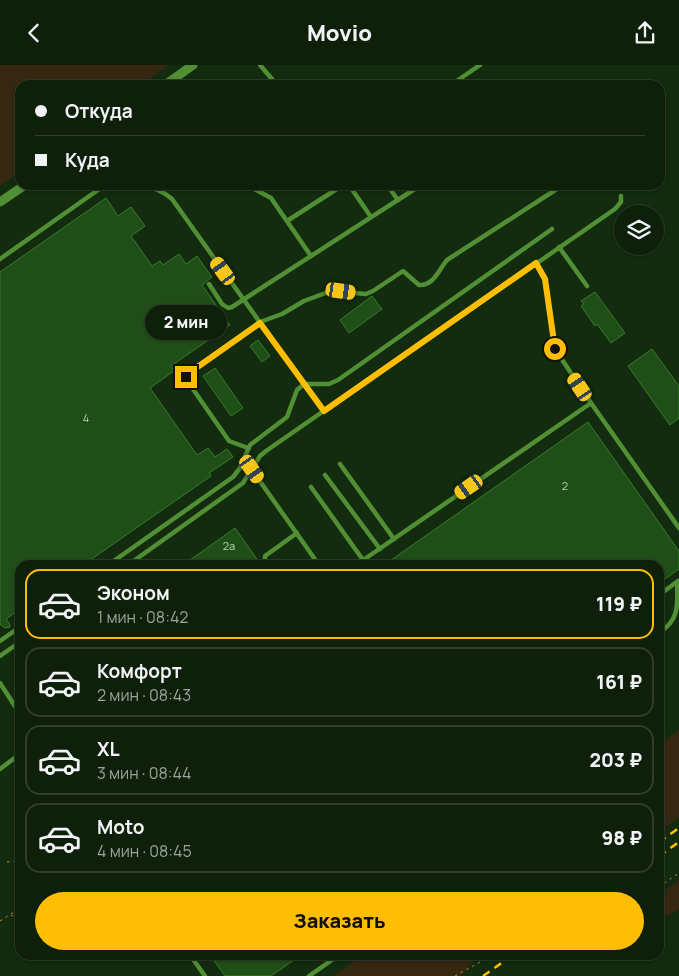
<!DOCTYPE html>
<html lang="ru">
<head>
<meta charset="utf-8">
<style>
	body { margin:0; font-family:Manrope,sans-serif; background:#172813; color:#f1f3f6; height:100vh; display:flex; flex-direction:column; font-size:19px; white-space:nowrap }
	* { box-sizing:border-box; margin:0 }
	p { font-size:16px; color:#9ba39c }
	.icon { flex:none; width:28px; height:28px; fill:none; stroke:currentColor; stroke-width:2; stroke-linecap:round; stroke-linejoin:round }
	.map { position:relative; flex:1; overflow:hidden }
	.drawer { position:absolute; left:15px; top:495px; width:649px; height:400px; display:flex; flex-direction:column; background:#0e200a; border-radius:15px; box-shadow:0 1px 4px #0004,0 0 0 1px #2e3e2b }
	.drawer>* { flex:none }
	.guide { position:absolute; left:15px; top:15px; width:650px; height:110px; border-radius:15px; box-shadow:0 1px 4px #0004,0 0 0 1px #2e3e2b; display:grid; align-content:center; height:110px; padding:0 20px; background:#0e200a }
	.tools { position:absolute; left:614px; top:140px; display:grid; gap:10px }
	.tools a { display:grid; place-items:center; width:50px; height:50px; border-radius:50%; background:#0e200a; box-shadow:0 1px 4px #0004,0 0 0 1px #2e3e2b; font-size:25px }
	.end { position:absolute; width:22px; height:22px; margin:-11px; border:6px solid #ffbe04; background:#111; box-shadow:0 0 0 2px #111 }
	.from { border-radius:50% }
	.bubble { position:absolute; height:35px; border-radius:18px; background:#0e200a; box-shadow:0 1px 4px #0004,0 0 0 1px #2e3e2b; font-size:16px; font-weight:800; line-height:35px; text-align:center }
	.car { position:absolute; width:15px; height:30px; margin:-15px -8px; border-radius:6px; box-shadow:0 0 4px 1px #0007; background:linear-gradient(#f5c518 24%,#345 0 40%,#f5c518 0 76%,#345 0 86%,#f5c518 0) }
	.guide b { display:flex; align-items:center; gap:18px; height:48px; font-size:19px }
	.guide b+b { border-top:1px solid #2e3e2b }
	.guide i { width:12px; height:12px; background:#f1f3f6 }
	ul { padding:9px 0 0; list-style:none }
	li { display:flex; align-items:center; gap:15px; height:70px; margin:0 10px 8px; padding:0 10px; border:2px solid #2e3e2b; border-radius:15px }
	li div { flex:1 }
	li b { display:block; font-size:19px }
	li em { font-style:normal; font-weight:800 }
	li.active { border-color:#ffbe04 }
	li>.icon { width:45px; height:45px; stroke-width:1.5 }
	.action { display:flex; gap:10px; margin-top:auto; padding:10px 20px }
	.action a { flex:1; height:58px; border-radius:30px; background:#ffbe04; color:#111; font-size:20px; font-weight:800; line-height:58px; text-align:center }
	header { display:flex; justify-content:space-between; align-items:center; height:65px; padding:0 20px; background:#0e200a; font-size:22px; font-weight:800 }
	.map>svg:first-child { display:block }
	.green { fill:#362710 }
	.building { fill:#204e18; stroke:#357d27 }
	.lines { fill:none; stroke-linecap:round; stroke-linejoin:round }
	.path { stroke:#c98322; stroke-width:1; stroke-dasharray:2.5 4; stroke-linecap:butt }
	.service { stroke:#518f34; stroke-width:4.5 }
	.minor { stroke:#518f34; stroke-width:9 }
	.rail { stroke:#ffbe04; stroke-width:2.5; stroke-dasharray:8 6; stroke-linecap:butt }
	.route { stroke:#ffbe04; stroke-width:6 }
	.labels { text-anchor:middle; stroke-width:4; stroke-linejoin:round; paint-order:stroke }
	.number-label { font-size:11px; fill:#b1d3a8 }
</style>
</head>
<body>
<header><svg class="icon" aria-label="back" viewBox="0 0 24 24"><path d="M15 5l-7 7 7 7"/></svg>Movio<svg class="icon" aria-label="share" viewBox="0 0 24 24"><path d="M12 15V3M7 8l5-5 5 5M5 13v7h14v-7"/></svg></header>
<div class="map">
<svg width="679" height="911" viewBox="0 0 679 911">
	<rect width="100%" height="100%" fill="#132b0e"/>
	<g class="green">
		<path d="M0 0H169L141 20H20V107L0 121Z"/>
		<path d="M679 665V752L659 767V680Z"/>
		<path d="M679 815V844L659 855V829Z"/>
		<path d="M363 890H479L460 911H333Z"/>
	</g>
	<g class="building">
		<path d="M106 133 118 151 131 142 145 161 131 171 152 201 160 196 163 200 179 189 186 199 197 191 212 212 202 220 230 260 171 301 174 306 150 323 197 390 208 383 215 392 227 384 233 392 209 408 211 411 83 500H20V544L6 554 10 560V562L5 563 0 559V207Z"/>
		<path d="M595 227 625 268 611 278 597 259 595 261 581 241 584 239 581 236Z"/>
		<path d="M372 231 382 244 349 268 340 255Z"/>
		<path d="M258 275 270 291 262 297 250 281Z"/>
		<path d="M652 284 679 321V353L670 360 628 301Z"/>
		<path d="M215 303 243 343 231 351 203 311Z"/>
		<path d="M588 357 679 486V504L659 518V500H384Z"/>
		<path d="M235 463 261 500H183Z"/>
		<path d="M210 890H301L271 911H225Z"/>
	</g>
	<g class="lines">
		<g class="path">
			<path d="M7 797 20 796"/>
			<path d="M659 822 679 808"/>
			<path d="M11 850 20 855"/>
			<path d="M0 856 20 843"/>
			<path d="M455 911 493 890"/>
		</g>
		<g class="service">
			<path d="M260 0 277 20"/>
			<path d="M451 20 480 0"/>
			<path d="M141 120C153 122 163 126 172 134L323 346"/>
			<path d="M247 120 271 133 311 191"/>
			<path d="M349 120 371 152"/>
			<path d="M387 120 398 135"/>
			<path d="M287 156 343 120"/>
			<path d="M559 182 587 221"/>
			<path d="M0 194 105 120"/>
			<path d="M536 198 545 213 555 284 591 338"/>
			<path d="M209 219 222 239 228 243 232 242 421 120"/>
			<path d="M248 383 229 376 188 317 186 312 189 308 260 257 282 249 304 236 331 226 366 229 373 226 403 206 419 220C434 221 439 204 447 195L563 120"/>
			<path d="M340 399 394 474"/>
			<path d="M252 405 319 500"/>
			<path d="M325 410 380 484"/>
			<path d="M311 422 363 495"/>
			<path d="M108 500 233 412 240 403 250 380 287 352 297 325 304 319H329L338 315 552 164"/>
			<path d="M128 500 243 418 260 391 266 386 615 144 621 137V131"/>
			<path d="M269 500 265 494V491L297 468"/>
			<path d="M356 500 591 338 679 463"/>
			<path d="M659 530 678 516"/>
			<path d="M659 567C679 557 678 539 677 517"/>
			<path d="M0 576 20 562"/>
			<path d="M0 591 20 577"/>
			<path d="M0 618 20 649"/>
			<path d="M0 704 20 689"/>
			<path d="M72 890 78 892 100 890"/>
			<path d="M190 890 205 911"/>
			<path d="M309 911 339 890"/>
		</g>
		<g class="minor">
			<path d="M165 20 193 0"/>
			<path d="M0 137 25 120"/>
		</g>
		<g class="rail">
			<path d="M659 777 679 763"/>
			<path d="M659 791 679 777"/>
			<path d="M483 911 513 890"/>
		</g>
	</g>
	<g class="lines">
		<path class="route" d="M186 312 189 308 260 258 324 346 536 198 545 214 555 284"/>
	</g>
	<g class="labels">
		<g class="number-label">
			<text x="86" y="357">4</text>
			<text x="565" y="425">2</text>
			<text x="229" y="485">2а</text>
		</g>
	</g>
</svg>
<div class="tools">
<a><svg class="icon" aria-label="layers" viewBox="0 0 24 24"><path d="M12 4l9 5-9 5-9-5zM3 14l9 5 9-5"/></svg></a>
</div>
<i class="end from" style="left:555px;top:284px"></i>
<i class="end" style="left:186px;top:312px"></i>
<div class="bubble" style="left:145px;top:240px;width:82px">2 мин</div>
<i class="car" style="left:223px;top:206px;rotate:324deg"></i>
<i class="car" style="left:341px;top:226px;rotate:98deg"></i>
<i class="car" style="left:580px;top:322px;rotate:326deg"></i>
<i class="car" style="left:252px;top:404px;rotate:145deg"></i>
<i class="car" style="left:469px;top:422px;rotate:235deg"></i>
<div class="guide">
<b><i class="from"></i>Откуда</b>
<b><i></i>Куда</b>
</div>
<section class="drawer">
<ul>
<li class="active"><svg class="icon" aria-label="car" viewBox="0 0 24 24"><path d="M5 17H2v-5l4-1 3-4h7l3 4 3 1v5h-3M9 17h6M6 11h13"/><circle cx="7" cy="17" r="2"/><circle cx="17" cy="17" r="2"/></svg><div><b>Эконом</b><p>1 мин · 08:42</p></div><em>119 ₽</em></li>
<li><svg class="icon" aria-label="car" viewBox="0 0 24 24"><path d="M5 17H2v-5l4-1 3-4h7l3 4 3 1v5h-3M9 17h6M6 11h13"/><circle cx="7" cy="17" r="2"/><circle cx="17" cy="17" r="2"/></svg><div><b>Комфорт</b><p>2 мин · 08:43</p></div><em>161 ₽</em></li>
<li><svg class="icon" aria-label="car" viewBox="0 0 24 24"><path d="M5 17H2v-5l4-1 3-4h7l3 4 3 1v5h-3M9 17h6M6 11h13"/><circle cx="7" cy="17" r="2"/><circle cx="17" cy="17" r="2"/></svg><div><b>XL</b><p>3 мин · 08:44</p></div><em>203 ₽</em></li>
<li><svg class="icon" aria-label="car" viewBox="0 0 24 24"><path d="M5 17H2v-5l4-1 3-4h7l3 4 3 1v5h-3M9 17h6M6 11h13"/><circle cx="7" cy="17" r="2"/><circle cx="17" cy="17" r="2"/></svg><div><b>Moto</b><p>4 мин · 08:45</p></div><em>98 ₽</em></li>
</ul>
<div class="action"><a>Заказать</a></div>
</section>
</div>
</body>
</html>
